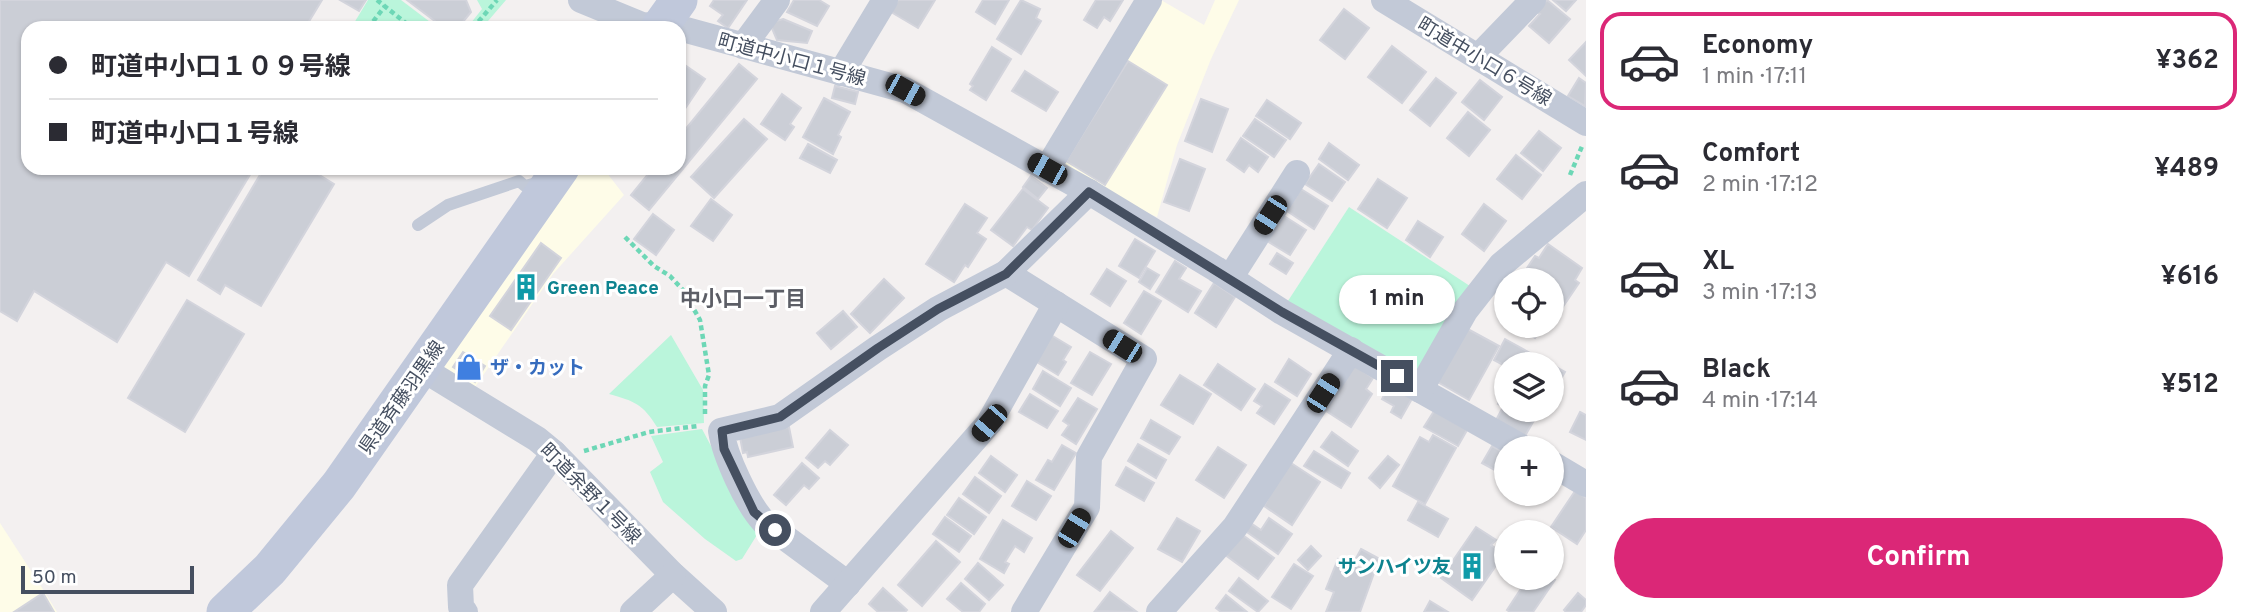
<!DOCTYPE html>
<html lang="en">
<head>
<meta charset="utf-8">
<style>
	body { margin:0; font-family:Overpass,"Noto Sans JP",sans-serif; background:#f7f7f7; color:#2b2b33; height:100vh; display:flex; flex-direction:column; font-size:26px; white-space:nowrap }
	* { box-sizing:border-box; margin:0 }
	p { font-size:23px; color:#7c7c81 }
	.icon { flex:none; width:38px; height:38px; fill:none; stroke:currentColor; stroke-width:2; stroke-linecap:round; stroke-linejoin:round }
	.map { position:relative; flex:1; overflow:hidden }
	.panel { display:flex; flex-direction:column; background:#fff; width:665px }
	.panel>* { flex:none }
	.top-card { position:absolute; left:21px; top:21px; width:665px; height:154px; border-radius:21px; box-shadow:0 2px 5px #0004; display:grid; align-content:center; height:154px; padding:0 28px; background:#fff }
	.buttons { position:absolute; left:1494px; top:268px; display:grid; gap:14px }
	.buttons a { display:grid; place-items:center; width:70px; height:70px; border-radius:50%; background:#fff; box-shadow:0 2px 5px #0004; font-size:35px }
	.scale { position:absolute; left:21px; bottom:18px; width:173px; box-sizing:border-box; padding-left:7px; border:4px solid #454f60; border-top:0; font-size:19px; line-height:24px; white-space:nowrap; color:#454f60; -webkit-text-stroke:5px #fff; paint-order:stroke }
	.end { position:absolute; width:32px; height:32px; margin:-16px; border:9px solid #454f60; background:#fff; box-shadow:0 0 0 4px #fff }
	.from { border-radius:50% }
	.bubble { position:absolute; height:49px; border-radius:24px; background:#fff; box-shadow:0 2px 5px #0004; font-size:23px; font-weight:700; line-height:49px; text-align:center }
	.car { position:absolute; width:21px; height:42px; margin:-21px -10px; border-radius:9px; box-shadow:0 0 5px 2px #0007; background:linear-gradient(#222 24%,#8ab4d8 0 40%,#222 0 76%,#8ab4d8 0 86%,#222 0) }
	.top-card b { display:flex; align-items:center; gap:24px; height:66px; font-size:26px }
	.top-card b+b { border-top:2px solid #e1e1e2 }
	.top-card i { width:18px; height:18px; background:#2b2b33 }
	ul { padding:12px 0 0; list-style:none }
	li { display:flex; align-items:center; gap:21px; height:98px; margin:0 14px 10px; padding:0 14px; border:4px solid transparent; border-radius:21px }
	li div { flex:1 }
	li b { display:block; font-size:26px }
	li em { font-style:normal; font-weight:700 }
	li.current { border-color:#db2777 }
	li>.icon { width:63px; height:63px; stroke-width:1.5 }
	.cta { display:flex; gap:14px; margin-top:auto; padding:14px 28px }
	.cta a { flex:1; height:80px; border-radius:42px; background:#db2777; color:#fff; font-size:28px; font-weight:700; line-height:80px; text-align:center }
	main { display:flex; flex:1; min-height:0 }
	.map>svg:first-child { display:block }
	.commercial { fill:#fefce8 }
	.green { fill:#baf5db }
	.building { fill:#cbced6; stroke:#d3d4dc; stroke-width:2 }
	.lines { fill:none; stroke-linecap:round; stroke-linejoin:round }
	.path { stroke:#6dd7b6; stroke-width:4.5; stroke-dasharray:5 3.5; stroke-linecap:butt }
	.service { stroke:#c2c9d7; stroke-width:12 }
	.minor { stroke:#c2c9d7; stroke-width:26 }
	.secondary { stroke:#c0c8db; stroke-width:37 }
	.route { stroke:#454f60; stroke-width:9 }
	.labels { text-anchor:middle; stroke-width:6; stroke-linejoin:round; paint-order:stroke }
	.street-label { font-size:19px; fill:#454f60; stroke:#fff }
	.culture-label { font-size:19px; font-weight:bold; fill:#0d838f; stroke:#fff; text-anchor:start }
	.shop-label { font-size:19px; font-weight:bold; fill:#366cbe; stroke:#fff; text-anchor:start }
	.neighbourhood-label { font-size:21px; font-weight:bold; fill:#5c5e66; stroke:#fff }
</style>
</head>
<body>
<main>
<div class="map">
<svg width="1586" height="612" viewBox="0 0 1586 612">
	<rect width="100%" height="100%" fill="#f3f0f0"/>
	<g class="commercial">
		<path d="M1161 0 1204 25 1215 0H1239L1211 59 1177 145 1157 217 1132 206 1059 164Z"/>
		<path d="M580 168H603L624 195 553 274 475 387 442 366Z"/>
		<path d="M0 523 44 591 57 612H0Z"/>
	</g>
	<g class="green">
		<path d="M368 0H401L438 28H351Z"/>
		<path d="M477 0H506L482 28H467L482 9Z"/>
		<path d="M1349 207 1473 288 1420 380 1286 304Z"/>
		<path d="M671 335 703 390 704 423 657 427C643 404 634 401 609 394Z"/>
		<path d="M702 429 737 495 760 530 742 559 736 561 705 539 663 502 650 472 663 462 651 436Z"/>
	</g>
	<g class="building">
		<path d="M0 0H322L305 28H28V168H254L189 276 166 262 117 342 34 291 17 321 0 311Z"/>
		<path d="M340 0H366L359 11Z"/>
		<path d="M407 0H466L471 12 458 28H444Z"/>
		<path d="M714 0H747L728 28 718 21 723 15 710 6Z"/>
		<path d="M794 0H819L829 6 817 26 787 12Z"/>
		<path d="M898 0H935L918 28 891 12Z"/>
		<path d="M983 0H1009L995 24 976 12Z"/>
		<path d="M1021 0 1040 9 1036 18 1041 21 1021 54 997 39Z"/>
		<path d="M1096 0H1123L1110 21 1104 17 1097 28 1084 20Z"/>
		<path d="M1547 0 1570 19 1549 43 1529 26 1540 14 1536 12Z"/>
		<path d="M1553 0H1576L1566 11Z"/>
		<path d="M1344 9 1369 28 1345 59 1320 40Z"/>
		<path d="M783 19 812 31 807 43 777 40 771 26 773 22Z"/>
		<path d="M1586 42V76L1569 60Z"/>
		<path d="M1392 46 1426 72 1402 103 1368 77Z"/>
		<path d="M992 47 1011 59 986 100 970 90 973 86 970 84Z"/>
		<path d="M679 61 705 79 682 113 679 111Z"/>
		<path d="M1128 61 1167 85 1105 185 1066 161Z"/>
		<path d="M739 64 757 79 649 210 631 195 653 168H679V137Z"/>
		<path d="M1025 71 1058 92 1046 111 1012 91Z"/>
		<path d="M1436 78 1456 93 1430 126 1410 110Z"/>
		<path d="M1579 78 1586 83 1585 106 1568 96Z"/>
		<path d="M1480 80 1502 97 1484 120 1462 102Z"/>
		<path d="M835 86 858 92 855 104 832 98Z"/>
		<path d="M782 94 801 108 790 124 794 127 785 140 761 124Z"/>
		<path d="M824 98 850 112 838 135 841 137 833 154 803 137Z"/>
		<path d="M1201 99 1228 109 1212 152 1185 141Z"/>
		<path d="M1267 100 1301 123 1290 139 1256 116Z"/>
		<path d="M1468 112 1490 130 1469 156 1447 138Z"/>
		<path d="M744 119 767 139 714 198 691 177Z"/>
		<path d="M1255 119 1286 140 1274 157 1243 136Z"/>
		<path d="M1539 131 1561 148 1543 171 1521 153Z"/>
		<path d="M1241 138 1268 157 1258 172 1249 165 1244 172 1227 160Z"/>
		<path d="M1329 143 1359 165 1348 180 1319 159Z"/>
		<path d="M808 144 837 160 830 173 800 158Z"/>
		<path d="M1516 155 1541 175 1522 199 1497 179Z"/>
		<path d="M1180 159 1205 169 1189 211 1164 202Z"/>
		<path d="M1319 164 1345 182 1332 201 1305 184Z"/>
		<path d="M264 168H308L334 184 261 306 225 285 220 294 198 280Z"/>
		<path d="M1031 176 1047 188 1038 199 1023 187Z"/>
		<path d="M1378 179 1407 198 1387 228 1358 209Z"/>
		<path d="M1023 189 1048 208 1032 230 1027 227 1013 246 991 230Z"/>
		<path d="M1301 189 1328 206 1314 229 1287 211Z"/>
		<path d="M711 199 732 215 713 241 691 226Z"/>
		<path d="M965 204 987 218 977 233 986 239 968 267 965 265 954 282 926 264Z"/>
		<path d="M1484 204 1506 221 1484 251 1462 234Z"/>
		<path d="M653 214 674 230 656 255 634 239Z"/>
		<path d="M1284 216 1306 230 1290 255 1267 241Z"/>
		<path d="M1418 221 1443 237 1430 257 1406 240Z"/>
		<path d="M1135 239 1155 251 1139 278 1119 266Z"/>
		<path d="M541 243 561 258 511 330 490 316Z"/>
		<path d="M1548 244 1582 268 1575 280 1579 283 1558 314 1552 312V280H1530L1523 274 1535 256 1539 258Z"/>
		<path d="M1277 253 1293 263 1286 274 1270 264Z"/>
		<path d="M1175 261 1186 268 1179 279 1201 291 1188 312 1156 292Z"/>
		<path d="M1147 268 1159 275 1150 289 1139 282Z"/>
		<path d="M1107 269 1126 281 1110 306 1091 294Z"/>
		<path d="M884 279 904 298 870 333 851 314Z"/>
		<path d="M1214 283 1235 297 1216 327 1195 313Z"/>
		<path d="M1144 291 1161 301 1141 334 1124 323Z"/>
		<path d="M187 300 244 334 185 432 128 398Z"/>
		<path d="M843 311 857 327 831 349 817 333Z"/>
		<path d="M1515 326H1543L1535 338Z"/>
		<path d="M1464 327 1499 346 1469 400 1434 380Z"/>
		<path d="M1051 335 1071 347 1063 360 1066 362 1058 375 1035 361Z"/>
		<path d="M1505 339 1550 364H1507V367L1494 360Z"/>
		<path d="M463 352 485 366 475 382 453 367Z"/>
		<path d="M1090 352 1111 364 1092 395 1071 383Z"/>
		<path d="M1289 359 1311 374 1297 396 1275 382Z"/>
		<path d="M1218 364 1255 389 1241 410 1204 385Z"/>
		<path d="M1352 364 1373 378 1366 389 1372 394 1351 427 1323 409Z"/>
		<path d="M1552 365 1565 372 1552 395Z"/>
		<path d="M1043 371 1071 388 1060 406 1033 389Z"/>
		<path d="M1180 375 1211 394 1193 424 1161 405Z"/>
		<path d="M1265 384 1290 400 1274 424 1257 413 1262 406 1254 401Z"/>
		<path d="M1389 385 1413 397 1401 418 1391 412 1394 406 1382 399Z"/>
		<path d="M1507 389V410H1540L1525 436 1496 420 1503 407 1498 404Z"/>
		<path d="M1030 394 1058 411 1047 428 1019 412Z"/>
		<path d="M1078 398 1097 409 1076 444 1062 435 1069 425 1063 421Z"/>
		<path d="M1434 411 1467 430 1458 446 1424 427Z"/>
		<path d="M1580 412 1586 415V440L1570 432Z"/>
		<path d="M1151 420 1180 437 1169 454 1141 438Z"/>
		<path d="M789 427 793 447 748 457 747 452 743 453 740 437Z"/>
		<path d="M830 430 848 445 830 465 825 461 818 468 806 458Z"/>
		<path d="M1332 432 1358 451 1348 466 1321 447Z"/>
		<path d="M1433 435 1456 448 1425 504 1393 486 1420 437 1429 442Z"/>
		<path d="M1138 444 1166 460 1156 478 1128 461Z"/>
		<path d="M1062 445 1076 453 1054 490 1036 480 1048 460 1052 462Z"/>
		<path d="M1492 446 1507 454V465L1502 474 1482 463Z"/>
		<path d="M1218 447 1246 465 1224 498 1196 480Z"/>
		<path d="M1314 451 1350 473 1341 488 1304 466Z"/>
		<path d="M991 456 1017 475 1005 492 979 473Z"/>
		<path d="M1388 456 1399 465 1380 488 1369 478Z"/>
		<path d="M1288 461 1320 482 1292 525 1264 506Z"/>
		<path d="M802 463 819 478 809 489 804 485 786 505 774 495Z"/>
		<path d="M1126 467 1154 483 1144 501 1116 485Z"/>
		<path d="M975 477 1001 496 989 513 963 494Z"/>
		<path d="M1027 481 1051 496 1036 520 1012 506Z"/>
		<path d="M1575 491 1586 498V530L1577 544 1551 527Z"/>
		<path d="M959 498 986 517 974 534 947 515Z"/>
		<path d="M1418 502 1448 519 1438 537 1408 520Z"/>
		<path d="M945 517 971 536 959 552 933 534Z"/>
		<path d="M1177 518 1200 531 1182 562 1158 549Z"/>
		<path d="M1269 518 1292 534 1278 554 1244 530 1249 522 1261 530Z"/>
		<path d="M1003 520 1032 538 1024 552 1015 546 1005 562 1009 564 1004 573 980 559Z"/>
		<path d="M1476 527 1496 540 1491 545 1504 554 1472 600 1441 578Z"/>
		<path d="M1111 531 1133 548 1100 591 1077 575Z"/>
		<path d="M1240 533 1274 558 1258 579 1224 554Z"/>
		<path d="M936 541 960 562 922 606 898 585Z"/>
		<path d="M1311 546 1321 556 1308 570 1298 560Z"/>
		<path d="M1361 549 1387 563 1381 574 1355 560Z"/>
		<path d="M1338 559 1374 573 1360 612H1326L1334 592 1326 589Z"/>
		<path d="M978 563 1003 585 989 600 965 579Z"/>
		<path d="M1294 564 1313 576 1291 609 1272 597Z"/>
		<path d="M1239 578 1268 601 1258 612 1229 591Z"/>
		<path d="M1528 578H1551L1555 580 1533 612H1510L1507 610Z"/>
		<path d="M961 583 985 604 979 612H963L947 599Z"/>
		<path d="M883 588 907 610 905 612H878L869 604Z"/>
		<path d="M1110 592 1137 612 1095 611Z"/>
		<path d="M43 593 54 612H14Z"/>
		<path d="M1578 593 1586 600V605L1581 612H1566L1564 610Z"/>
		<path d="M1226 595 1247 612H1221L1216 608Z"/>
		<path d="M1430 601 1448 612H1424Z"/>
	</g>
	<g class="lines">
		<g class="path">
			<path d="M377 0 412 28"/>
			<path d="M368 28 385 6"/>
			<path d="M473 28 497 0"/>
			<path d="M1570 175 1583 144"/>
			<path d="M625 237 654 266 670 276 683 290 700 320 709 375 705 386V414"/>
			<path d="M584 451 649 432 698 426"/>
		</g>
		<path class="service" d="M418 225 448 205 519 181 525 186 540 182"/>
		<g class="minor">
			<path d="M581 0 642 25 676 28"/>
			<path d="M1384 0 1586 123"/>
			<path d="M679 28 905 90 1089 192 1216 269 1282 312 1523 448"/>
			<path d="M743 46 777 0"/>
			<path d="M1478 57 1533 0"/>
			<path d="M841 73 885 0"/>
			<path d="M1047 169 1149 0"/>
			<path d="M1006 273 1144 359 1089 457 1087 507 1024 612"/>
			<path d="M1230 278 1297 173"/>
			<path d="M421 368 537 439 554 453 673 575 714 612"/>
			<path d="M1420 390 1465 311 1501 265 1586 194"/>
			<path d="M1552 464 1586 484"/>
			<path d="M848 584 764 522C747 504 725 456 721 431L780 417 878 348 938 309 1006 273 1089 192"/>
			<path d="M465 612 461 607 460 585 554 453"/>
			<path d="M633 612 673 575"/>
			<path d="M823 612 989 423 1056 304"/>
			<path d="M1159 612 1235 527 1351 350"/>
		</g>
		<g class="secondary">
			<path d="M659 28 679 0"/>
			<path d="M225 612 270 569 339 485 561 168"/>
		</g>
	</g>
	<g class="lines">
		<path class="route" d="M775 530 754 512 724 449 722 431 780 417 878 348 938 309 1006 274 1089 192 1282 312 1397 376"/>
	</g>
	<defs>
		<symbol id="building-bare" viewBox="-9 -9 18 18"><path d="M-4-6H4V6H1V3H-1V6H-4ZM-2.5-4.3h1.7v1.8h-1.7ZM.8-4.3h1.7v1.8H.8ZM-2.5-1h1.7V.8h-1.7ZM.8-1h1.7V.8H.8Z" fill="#0f9aa8" stroke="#fff" stroke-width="2.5" paint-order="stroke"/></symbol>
		<symbol id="shop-bare" viewBox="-9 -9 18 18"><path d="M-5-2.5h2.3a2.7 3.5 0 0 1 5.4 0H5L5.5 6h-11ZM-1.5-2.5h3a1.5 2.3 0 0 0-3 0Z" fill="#3f7fe0" stroke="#fff" stroke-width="2.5" paint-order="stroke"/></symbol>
	</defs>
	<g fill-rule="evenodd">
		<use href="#building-bare" x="507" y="268" width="38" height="38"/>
		<use href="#shop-bare" x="450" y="348" width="38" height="38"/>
		<use href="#building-bare" x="1453" y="547" width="38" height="38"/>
	</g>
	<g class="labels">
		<g class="street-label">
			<text transform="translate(792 59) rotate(15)" y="7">町道中小口１号線</text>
			<text transform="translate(1485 61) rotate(31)" y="7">町道中小口６号線</text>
			<text transform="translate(401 397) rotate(-55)" y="7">県道斉藤羽黒線</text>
			<text transform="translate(591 493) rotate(45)" y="7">町道余野１号線</text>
		</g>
		<g class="culture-label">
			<text x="547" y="294">Green Peace</text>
			<text x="1451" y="573" text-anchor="end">サンハイツ友</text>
		</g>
		<g class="shop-label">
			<text x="490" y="374">ザ・カット</text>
		</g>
		<g class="neighbourhood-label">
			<text x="743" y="306">中小口一丁目</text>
		</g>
	</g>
</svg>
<div class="buttons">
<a><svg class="icon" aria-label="locate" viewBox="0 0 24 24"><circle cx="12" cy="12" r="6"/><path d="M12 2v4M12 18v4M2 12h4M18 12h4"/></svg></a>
<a><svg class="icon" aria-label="layers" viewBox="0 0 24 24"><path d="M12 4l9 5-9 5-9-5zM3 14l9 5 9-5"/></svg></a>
<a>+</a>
<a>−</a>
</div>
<div class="scale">50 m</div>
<i class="end from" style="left:775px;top:530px"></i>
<i class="end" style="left:1397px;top:376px"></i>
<div class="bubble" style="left:1339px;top:275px;width:116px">1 min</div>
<i class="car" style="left:905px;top:90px;rotate:119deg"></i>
<i class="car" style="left:1047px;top:169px;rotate:299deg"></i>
<i class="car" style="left:1270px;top:215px;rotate:213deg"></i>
<i class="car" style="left:1122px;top:346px;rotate:302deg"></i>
<i class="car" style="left:1323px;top:393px;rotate:33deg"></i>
<i class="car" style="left:989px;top:423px;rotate:221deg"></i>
<i class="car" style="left:1074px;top:528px;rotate:31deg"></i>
<div class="top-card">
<b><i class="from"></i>町道中小口１０９号線</b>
<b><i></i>町道中小口１号線</b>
</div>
</div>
<section class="panel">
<ul>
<li class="current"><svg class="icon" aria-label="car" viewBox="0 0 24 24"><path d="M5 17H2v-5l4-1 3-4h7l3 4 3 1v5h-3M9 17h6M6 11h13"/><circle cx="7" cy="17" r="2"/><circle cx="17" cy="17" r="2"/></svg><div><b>Economy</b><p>1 min · 17:11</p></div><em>¥362</em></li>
<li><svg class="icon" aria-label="car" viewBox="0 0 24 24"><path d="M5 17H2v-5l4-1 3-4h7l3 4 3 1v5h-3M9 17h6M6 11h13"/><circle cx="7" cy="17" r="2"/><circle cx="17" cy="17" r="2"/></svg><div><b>Comfort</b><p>2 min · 17:12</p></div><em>¥489</em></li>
<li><svg class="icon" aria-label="car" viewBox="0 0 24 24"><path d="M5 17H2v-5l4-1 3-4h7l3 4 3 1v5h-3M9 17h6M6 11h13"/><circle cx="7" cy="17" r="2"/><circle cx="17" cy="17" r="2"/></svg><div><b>XL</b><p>3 min · 17:13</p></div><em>¥616</em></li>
<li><svg class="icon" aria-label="car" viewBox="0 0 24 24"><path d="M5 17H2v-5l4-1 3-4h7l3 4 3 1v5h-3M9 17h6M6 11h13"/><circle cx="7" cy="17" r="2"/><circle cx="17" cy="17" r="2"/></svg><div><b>Black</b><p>4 min · 17:14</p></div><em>¥512</em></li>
</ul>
<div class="cta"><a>Confirm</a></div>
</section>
</main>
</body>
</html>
